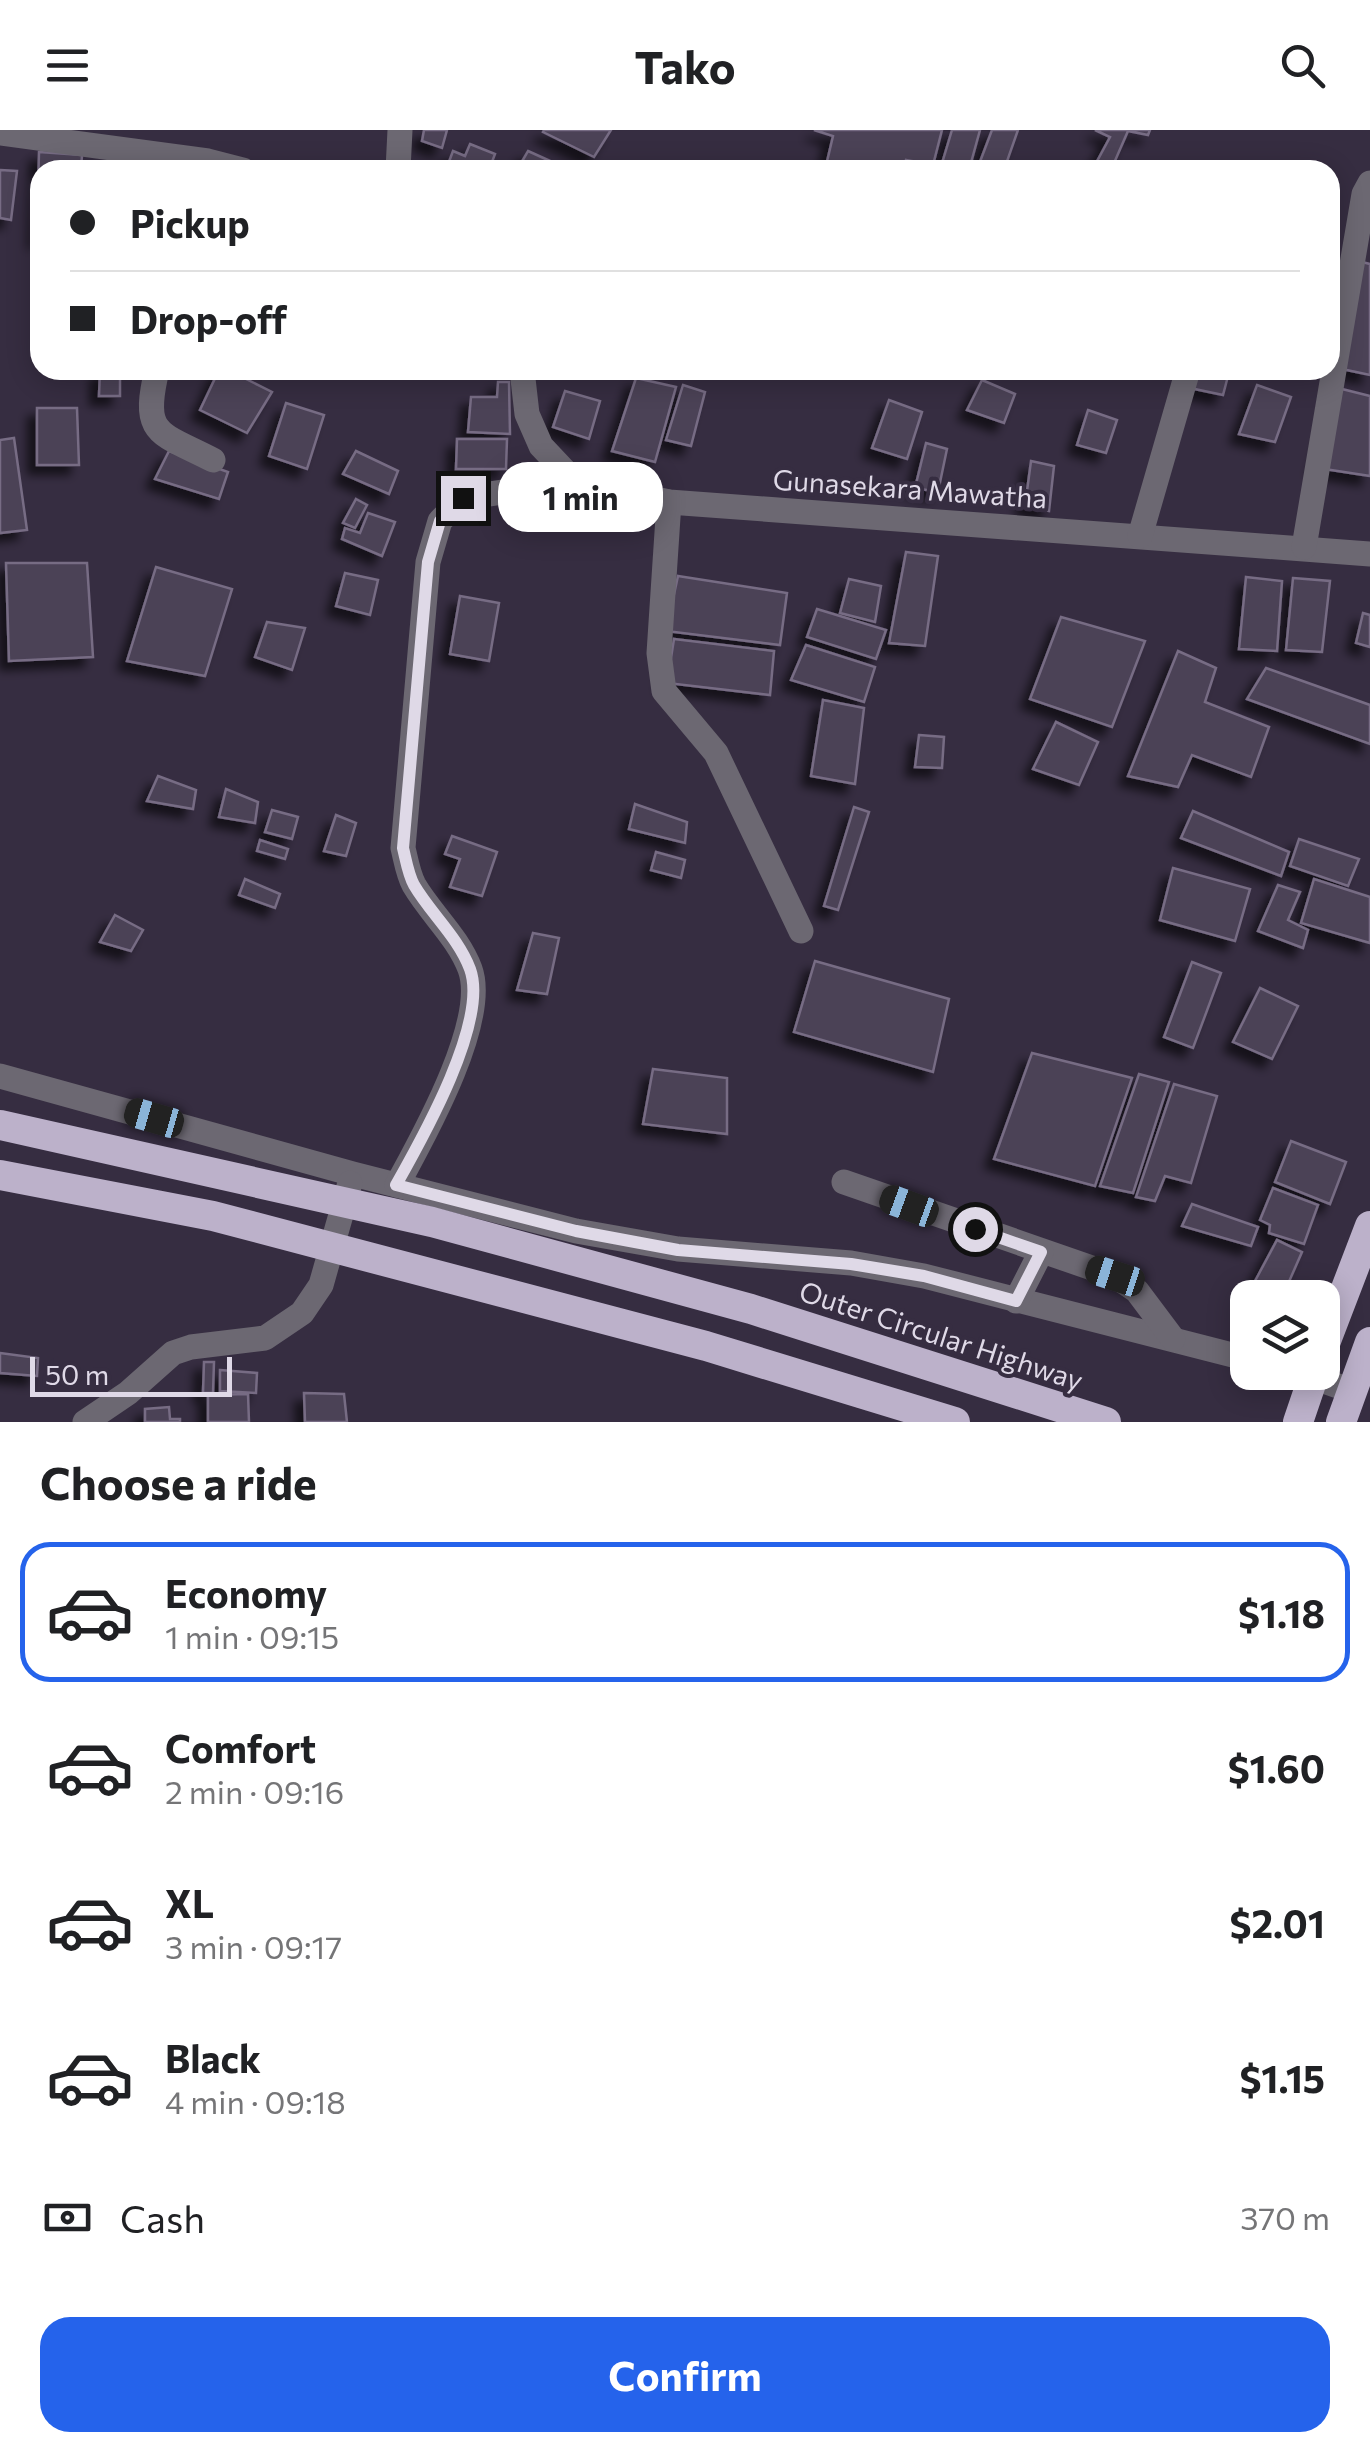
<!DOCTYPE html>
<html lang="en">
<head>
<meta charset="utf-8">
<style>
	body { margin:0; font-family:Commissioner,sans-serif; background:#f2f2f2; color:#202124; height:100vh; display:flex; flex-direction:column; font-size:38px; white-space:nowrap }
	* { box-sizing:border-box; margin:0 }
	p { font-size:32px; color:#757577 }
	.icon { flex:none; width:55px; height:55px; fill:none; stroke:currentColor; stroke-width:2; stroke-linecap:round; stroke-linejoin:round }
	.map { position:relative; height:1292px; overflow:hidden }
	.panel { display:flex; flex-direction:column; background:#fff; flex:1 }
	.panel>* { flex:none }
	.top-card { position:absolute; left:30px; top:30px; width:1310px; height:220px; border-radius:30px; box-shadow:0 5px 25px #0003; display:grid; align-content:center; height:220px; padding:0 40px; background:#fff }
	.fabs { position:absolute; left:1230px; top:1150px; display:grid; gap:20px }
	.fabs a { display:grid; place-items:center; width:110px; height:110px; border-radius:20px; background:#fff; box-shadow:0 5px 25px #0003; font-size:50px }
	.scale { position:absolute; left:30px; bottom:25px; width:202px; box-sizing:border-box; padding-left:10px; border:5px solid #dfd9e7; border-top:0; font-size:28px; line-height:35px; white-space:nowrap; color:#dfd9e7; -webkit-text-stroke:8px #362d41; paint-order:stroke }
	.end { position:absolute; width:45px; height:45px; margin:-22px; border:12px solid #dfd9e7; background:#111; box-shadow:0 0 0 5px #111 }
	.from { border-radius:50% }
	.bubble { position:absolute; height:70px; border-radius:30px; background:#fff; box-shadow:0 5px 25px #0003; font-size:32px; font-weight:700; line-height:70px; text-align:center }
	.car { position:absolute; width:30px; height:60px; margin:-30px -15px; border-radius:12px; box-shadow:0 0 8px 2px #0007; background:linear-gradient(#222 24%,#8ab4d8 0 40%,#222 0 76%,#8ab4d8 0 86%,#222 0) }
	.top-card b { display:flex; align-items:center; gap:35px; height:95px; font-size:38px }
	.top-card b+b { border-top:2px solid #e0e0e0 }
	.top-card i { width:25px; height:25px; background:#202124 }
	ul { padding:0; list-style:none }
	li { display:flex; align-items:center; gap:30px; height:140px; margin:0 20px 15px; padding:0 20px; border:5px solid transparent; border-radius:30px }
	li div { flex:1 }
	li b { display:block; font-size:38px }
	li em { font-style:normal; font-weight:700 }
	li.current { border-color:#2563eb }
	li>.icon { width:90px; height:90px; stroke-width:1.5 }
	h2 { padding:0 40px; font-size:45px; line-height:120px }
	.pay { display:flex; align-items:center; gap:25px; height:110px; padding:0 40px; font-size:38px }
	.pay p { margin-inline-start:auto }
	.cta { display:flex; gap:20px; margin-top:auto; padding:20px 40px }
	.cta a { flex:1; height:115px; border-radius:30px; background:#2563eb; color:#fff; font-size:40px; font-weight:700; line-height:115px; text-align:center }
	header { display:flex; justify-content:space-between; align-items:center; height:130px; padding:0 40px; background:#fff; font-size:45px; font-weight:700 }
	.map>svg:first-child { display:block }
	.building { fill:#4b4257; stroke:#776c84; stroke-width:2.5; filter:url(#shadow) }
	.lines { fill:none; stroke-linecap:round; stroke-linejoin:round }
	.minor { stroke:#6c6872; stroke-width:25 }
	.highway { stroke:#bcb1ca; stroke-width:30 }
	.highway-bridge { stroke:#bcb1ca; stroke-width:30 }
	.route { stroke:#dfd9e7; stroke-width:12 }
	.labels { text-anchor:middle; stroke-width:8; stroke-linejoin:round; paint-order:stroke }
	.street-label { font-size:28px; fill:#dfd9e7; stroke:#362d41 }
</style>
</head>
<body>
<header><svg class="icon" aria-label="menu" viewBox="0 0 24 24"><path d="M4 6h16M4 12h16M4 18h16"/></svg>Tako<svg class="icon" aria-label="search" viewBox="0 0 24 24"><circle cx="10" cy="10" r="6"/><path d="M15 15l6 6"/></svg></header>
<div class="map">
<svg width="1370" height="1292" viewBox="0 0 1370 1292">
	<defs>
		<filter id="shadow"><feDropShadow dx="-9" dy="9" stdDeviation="5" flood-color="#0009"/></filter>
	</defs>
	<rect width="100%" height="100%" fill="#362d41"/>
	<g class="building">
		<path d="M424 0H447L442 18 422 11Z"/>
		<path d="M544 0H611L594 27 543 2Z"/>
		<path d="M814 0H942L933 35 906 30 903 40H825L833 6Z"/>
		<path d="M952 0H980L969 40H940Z"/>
		<path d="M992 0H1018L1004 40 978 37Z"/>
		<path d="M1095 0H1150L1148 5 1128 1 1111 40 1095 35 1110 7Z"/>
		<path d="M470 14 495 24 489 40 447 37 453 21 465 26Z"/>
		<path d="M528 21 570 40H517Z"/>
		<path d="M39 22 82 25 81 40H40V109H37Z"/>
		<path d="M0 40 17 41 11 90 0 88Z"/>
		<path d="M1362 132 1370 134V245L1342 239Z"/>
		<path d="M100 240H120V266H99Z"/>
		<path d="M219 240H228L272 262 247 303 200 280Z"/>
		<path d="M1197 240H1221L1219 246H1228L1223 265 1190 258Z"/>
		<path d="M636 248 676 257 655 332 612 321Z"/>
		<path d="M982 250 1015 264 1004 293 967 280Z"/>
		<path d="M498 252H509L510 304 468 302 471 267H497Z"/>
		<path d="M683 255 705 262 691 316 666 310Z"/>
		<path d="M1257 255 1291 267 1275 312 1239 304Z"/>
		<path d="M1342 259 1370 266V346L1318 338Z"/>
		<path d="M565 261 600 271 589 309 553 297Z"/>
		<path d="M889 270 922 282 907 329 872 318Z"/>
		<path d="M286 273 324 285 307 339 269 326Z"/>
		<path d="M37 278H77L79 335H37Z"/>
		<path d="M1088 280 1117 290 1106 323 1077 315Z"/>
		<path d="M14 308 27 400 0 403V310Z"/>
		<path d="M457 309H507L506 339H456Z"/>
		<path d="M926 313 947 319 938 362 915 358Z"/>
		<path d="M169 321 228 342 219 369 155 349Z"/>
		<path d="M356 321 398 341 389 364 343 344Z"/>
		<path d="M1031 331 1054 336 1049 381 1025 376Z"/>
		<path d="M356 369 367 375 355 398 343 393Z"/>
		<path d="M368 383 395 392 382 426 342 409 345 398 360 403Z"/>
		<path d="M906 422 938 426 925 516 889 513Z"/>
		<path d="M6 433H87L93 527 9 531Z"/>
		<path d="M156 437 232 459 205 546 127 531Z"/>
		<path d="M345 443 378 450 370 485 336 476Z"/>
		<path d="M678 446 787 463 780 515 666 501Z"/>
		<path d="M1246 447 1282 451 1277 521 1239 519Z"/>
		<path d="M1293 448 1330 451 1322 522 1286 520Z"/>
		<path d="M849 449 881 456 875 492 840 483Z"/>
		<path d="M460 466 499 473 489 531 450 524Z"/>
		<path d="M817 479 886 500 876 529 807 507Z"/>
		<path d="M1363 483 1370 485V517L1356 513Z"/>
		<path d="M1061 487 1145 511 1112 597 1030 569Z"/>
		<path d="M267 492 305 498 292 540 255 527Z"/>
		<path d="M674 509 774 521 770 565 667 553Z"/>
		<path d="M806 515 875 537 864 572 791 550Z"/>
		<path d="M1178 521 1216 538 1205 572 1269 597 1251 647 1192 625 1178 657 1128 646Z"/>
		<path d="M1266 538 1370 575V614L1247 569Z"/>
		<path d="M823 570 864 578 855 654 811 646Z"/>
		<path d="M1056 592 1098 612 1079 655 1033 639Z"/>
		<path d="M919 605 944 607 942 638 915 637Z"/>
		<path d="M158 646 196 660 193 679 147 671Z"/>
		<path d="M226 659 258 672 255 693 219 687Z"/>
		<path d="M635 674 687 692 685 713 629 699Z"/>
		<path d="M854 677 869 682 838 780 824 776Z"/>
		<path d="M272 680 298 687 292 709 265 702Z"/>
		<path d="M1193 681 1289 722 1281 746 1181 708Z"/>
		<path d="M336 685 356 693 346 726 324 721Z"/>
		<path d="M452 706 497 722 482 766 450 757 460 729 445 724Z"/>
		<path d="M1299 709 1359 729 1348 756 1290 736Z"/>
		<path d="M260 710 288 719 285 729 257 721Z"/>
		<path d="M656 722 685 730 681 748 651 740Z"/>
		<path d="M1173 738 1250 759 1235 811 1160 790Z"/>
		<path d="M245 749 280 764 275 778 239 765Z"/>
		<path d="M1314 749 1370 767V813L1301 793Z"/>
		<path d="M1278 755 1300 762 1288 790 1308 800 1303 818 1258 801Z"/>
		<path d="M115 785 143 800 131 821 100 812Z"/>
		<path d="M533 803 559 808 547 864 517 860Z"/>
		<path d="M815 831 949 869 933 942 794 902Z"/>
		<path d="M1192 832 1221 843 1193 918 1164 907Z"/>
		<path d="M1260 858 1298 876 1272 929 1233 912Z"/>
		<path d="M1032 923 1132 948 1095 1056 994 1029Z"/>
		<path d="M653 939 727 948V1004L643 994Z"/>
		<path d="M1139 944 1169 952 1133 1063 1100 1056Z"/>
		<path d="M1174 954 1217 966 1191 1053 1165 1046 1155 1071 1136 1067Z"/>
		<path d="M1291 1011 1346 1032 1330 1074 1275 1052Z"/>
		<path d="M1273 1058 1318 1075 1304 1114 1269 1103 1270 1095 1260 1090Z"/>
		<path d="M1192 1074 1258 1097 1251 1116 1182 1096Z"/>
		<path d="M1277 1110 1302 1122 1284 1163 1255 1151Z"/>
		<path d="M0 1223 38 1228 37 1246 0 1243Z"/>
		<path d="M204 1232H214L213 1263H203Z"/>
		<path d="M220 1240 257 1243 256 1263 220 1261Z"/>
		<path d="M304 1263 344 1264 347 1292H305Z"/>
		<path d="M248 1264 249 1292H208V1265Z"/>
		<path d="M169 1277 170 1289H180V1292H145V1279Z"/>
	</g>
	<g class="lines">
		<g class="minor">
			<path d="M0 3 208 31 243 40"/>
			<path d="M398 40 400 0"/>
			<path d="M157 240C141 306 159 302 213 330"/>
			<path d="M522 240 527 284 541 316 574 351 669 372 1370 424"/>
			<path d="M669 372 659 523 664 561 716 623 801 801"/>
			<path d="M1140 406 1188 240"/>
			<path d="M1304 417 1364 64 1370 53"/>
			<path d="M0 946 353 1044 576 1101 678 1119 851 1133 924 1146 1248 1229"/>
			<path d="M844 1052 1115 1146 1137 1161 1173 1209"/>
			<path d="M397 1055C422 1009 489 891 470 839 458 807 431 784 414 755 408 744 406 730 403 718L428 432 440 391 463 368 574 351"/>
			<path d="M1016 1171 1041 1122"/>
			<path d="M1298 1242 1352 1261"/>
			<path d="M85 1292 128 1263 173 1223 191 1217 265 1208 302 1183 321 1155 350 1053"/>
		</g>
		<g class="highway">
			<path d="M1322 1221 1370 1096"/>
			<path d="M1298 1292 1315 1242"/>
			<path d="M1341 1292 1370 1212"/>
		</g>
		<g class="highway-bridge">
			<path d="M0 995 432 1092 751 1179 1106 1292"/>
			<path d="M0 1045 213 1086 706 1216 955 1292"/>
		</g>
	</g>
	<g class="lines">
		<path class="route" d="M463 368 440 391 428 432 403 718C406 730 408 744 414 755 431 784 458 807 470 839 489 891 422 1009 396 1055L576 1101 678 1120 851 1134 924 1146 1016 1171 1041 1122 975 1099"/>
	</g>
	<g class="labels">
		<g class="street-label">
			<text transform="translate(910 359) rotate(4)" y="10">Gunasekara Mawatha</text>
			<text transform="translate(941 1206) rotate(18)" y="10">Outer Circular Highway</text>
		</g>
	</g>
</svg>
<div class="fabs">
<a><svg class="icon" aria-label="layers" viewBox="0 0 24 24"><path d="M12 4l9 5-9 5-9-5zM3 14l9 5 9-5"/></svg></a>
</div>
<div class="scale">50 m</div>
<i class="end from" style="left:975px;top:1099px"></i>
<i class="end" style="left:463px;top:368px"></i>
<div class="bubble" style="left:498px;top:332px;width:165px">1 min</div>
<i class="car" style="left:154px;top:988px;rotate:286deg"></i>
<i class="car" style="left:909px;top:1076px;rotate:290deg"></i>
<i class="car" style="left:1115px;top:1146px;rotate:288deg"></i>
<div class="top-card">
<b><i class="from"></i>Pickup</b>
<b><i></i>Drop-off</b>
</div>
</div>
<section class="panel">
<h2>Choose a ride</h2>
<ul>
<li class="current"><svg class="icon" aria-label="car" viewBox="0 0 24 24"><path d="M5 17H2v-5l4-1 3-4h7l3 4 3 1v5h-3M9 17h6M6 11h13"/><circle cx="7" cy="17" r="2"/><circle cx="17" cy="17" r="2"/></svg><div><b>Economy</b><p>1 min · 09:15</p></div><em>$1.18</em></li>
<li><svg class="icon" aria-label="car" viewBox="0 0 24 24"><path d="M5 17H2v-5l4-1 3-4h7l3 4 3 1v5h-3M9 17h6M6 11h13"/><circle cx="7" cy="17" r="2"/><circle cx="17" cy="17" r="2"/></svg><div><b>Comfort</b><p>2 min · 09:16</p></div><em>$1.60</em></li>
<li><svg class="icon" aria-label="car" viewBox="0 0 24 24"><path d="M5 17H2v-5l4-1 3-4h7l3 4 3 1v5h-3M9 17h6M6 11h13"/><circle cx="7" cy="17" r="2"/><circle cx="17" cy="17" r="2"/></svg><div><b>XL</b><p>3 min · 09:17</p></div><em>$2.01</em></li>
<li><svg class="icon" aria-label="car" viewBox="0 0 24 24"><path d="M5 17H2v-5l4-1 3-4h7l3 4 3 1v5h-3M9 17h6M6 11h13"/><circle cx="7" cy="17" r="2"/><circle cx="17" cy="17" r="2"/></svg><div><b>Black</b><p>4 min · 09:18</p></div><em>$1.15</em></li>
</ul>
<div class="pay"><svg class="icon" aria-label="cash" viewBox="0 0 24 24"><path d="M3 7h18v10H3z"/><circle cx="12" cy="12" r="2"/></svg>Cash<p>370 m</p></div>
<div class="cta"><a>Confirm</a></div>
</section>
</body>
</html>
